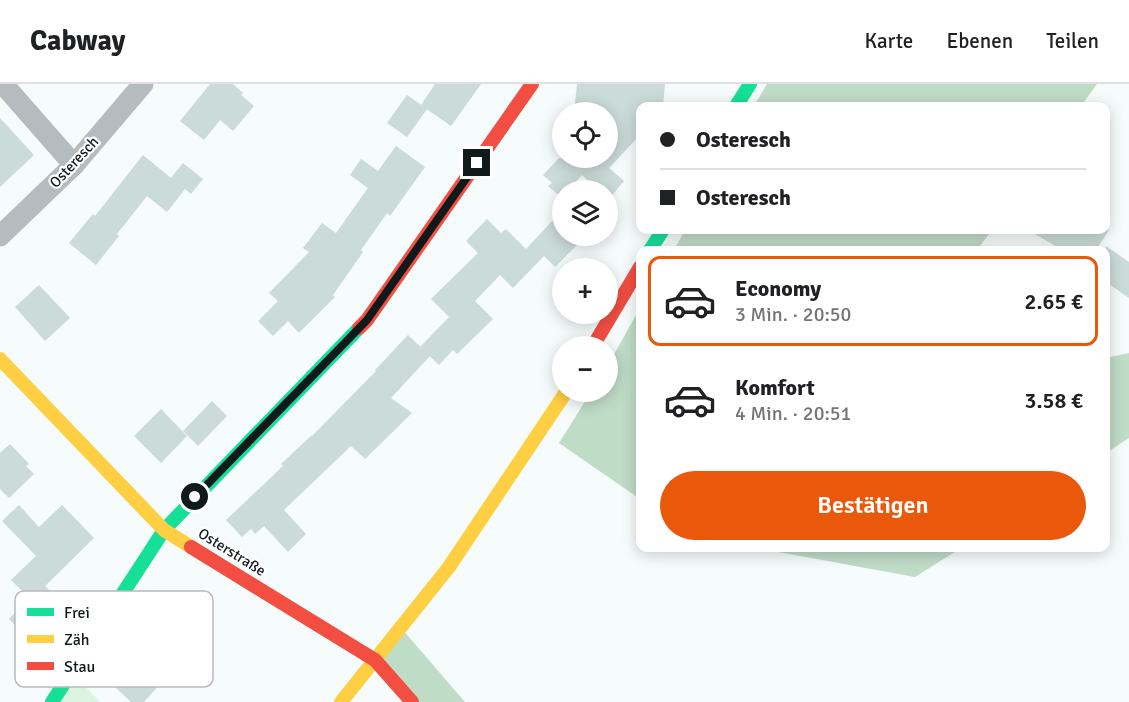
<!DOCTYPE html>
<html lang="de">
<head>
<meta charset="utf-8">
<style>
	body { margin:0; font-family:Signika,sans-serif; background:#f2f2f2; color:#202124; height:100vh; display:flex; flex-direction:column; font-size:22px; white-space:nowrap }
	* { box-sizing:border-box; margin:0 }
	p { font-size:20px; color:#757577 }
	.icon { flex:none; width:33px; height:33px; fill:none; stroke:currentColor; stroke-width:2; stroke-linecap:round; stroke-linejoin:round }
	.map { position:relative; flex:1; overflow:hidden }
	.sheet { position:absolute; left:636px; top:162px; width:474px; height:306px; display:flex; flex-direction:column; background:#fff; border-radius:12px; box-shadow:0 3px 15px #0003 }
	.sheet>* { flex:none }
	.banner { position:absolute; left:636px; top:18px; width:474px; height:132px; border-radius:12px; box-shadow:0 3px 15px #0003; display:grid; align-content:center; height:132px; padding:0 24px; background:#fff }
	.fabs { position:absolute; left:552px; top:18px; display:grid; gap:12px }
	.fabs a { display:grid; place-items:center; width:66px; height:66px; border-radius:50%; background:#fff; box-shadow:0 3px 15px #0003; font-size:30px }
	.end { position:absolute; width:27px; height:27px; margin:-14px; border:8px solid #111a1b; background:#fff; box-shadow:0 0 0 3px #fff }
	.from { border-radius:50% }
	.banner b { display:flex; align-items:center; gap:21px; height:57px; font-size:22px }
	.banner b+b { border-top:2px solid #e0e0e0 }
	.banner i { width:15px; height:15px; background:#202124 }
	ul { padding:10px 0 0; list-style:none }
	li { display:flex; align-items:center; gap:18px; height:90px; margin:0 12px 9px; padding:0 12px; border:3px solid transparent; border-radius:12px }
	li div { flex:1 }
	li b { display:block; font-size:22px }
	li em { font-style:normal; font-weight:600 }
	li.on { border-color:#ea580c }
	li>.icon { width:54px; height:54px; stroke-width:1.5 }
	.cta { display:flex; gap:12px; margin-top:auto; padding:12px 24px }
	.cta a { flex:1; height:69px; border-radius:36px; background:#ea580c; color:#fff; font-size:24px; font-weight:600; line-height:69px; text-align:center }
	header { display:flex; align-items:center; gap:36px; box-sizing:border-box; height:84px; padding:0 30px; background:#fff; border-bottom:2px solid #e0e0e0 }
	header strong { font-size:28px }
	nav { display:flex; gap:33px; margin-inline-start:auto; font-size:21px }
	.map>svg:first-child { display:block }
	.green { fill:#dcf5e2 }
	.forest { fill:#bfdcc7 }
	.building { fill:#cbdbd7 }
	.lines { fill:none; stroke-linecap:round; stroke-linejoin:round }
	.street { stroke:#b5bcc0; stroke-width:21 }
	.fast { stroke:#16e098; stroke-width:14 }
	.slow { stroke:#ffcf43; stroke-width:14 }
	.jam { stroke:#f24e42; stroke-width:14 }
	.route { stroke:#111a1b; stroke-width:8 }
	.labels { text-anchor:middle; stroke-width:4.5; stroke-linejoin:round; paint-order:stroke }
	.street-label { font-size:15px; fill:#111a1b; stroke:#fff }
	.key { fill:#fff; stroke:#b8babb; stroke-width:1.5 }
	.key-label { font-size:16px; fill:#111a1b }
</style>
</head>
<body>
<header>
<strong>Cabway</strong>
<nav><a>Karte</a><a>Ebenen</a><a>Teilen</a></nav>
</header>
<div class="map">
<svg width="1129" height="618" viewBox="0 0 1129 618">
	<rect width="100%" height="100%" fill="#f6fbfb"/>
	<path class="green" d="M72 589 100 618H52Z"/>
	<g class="forest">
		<path d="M767 0H1097L1081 22H754Z"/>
		<path d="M685 146H992L977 166H674Z"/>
		<path d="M640 224V415L559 359 591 308H608V281Z"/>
		<path d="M1129 269V354L1106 369V274Z"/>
		<path d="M757 464H961L915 493Z"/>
		<path d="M401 544 465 618H412L375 577Z"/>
	</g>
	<g class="building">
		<path d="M210 0H233L243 9 241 11 254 22 233 47 220 36 204 56 180 37Z"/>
		<path d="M435 0H481L451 42 421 21Z"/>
		<path d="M577 0H665L663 22H640V51L609 84 624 97 609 115 608 114V106H599L582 91 568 106H562V114L548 102 552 99 543 91 559 74H608V28H574Z"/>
		<path d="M407 11 427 25 407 53 387 39Z"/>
		<path d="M0 34 34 71 0 103Z"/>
		<path d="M396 62 425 83 390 132 387 129 361 166 363 168 333 211 335 213 299 249 288 237 273 252 258 237 278 217 269 209 309 168 303 164 322 139 336 149 368 104 350 91 361 75 378 87Z"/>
		<path d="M143 71 171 94 183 79 203 95 191 110 185 105 167 128 147 112 117 150 119 152 96 181 69 159 93 130 95 132Z"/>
		<path d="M555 134 562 142V152H573L580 158 555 183 544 172 513 204 500 191 475 217 493 235 457 270 453 266 439 281 420 263 449 233 431 215 478 169 466 157 487 135 501 149 506 145 526 165Z"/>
		<path d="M1028 146H1109L1096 166H1062Z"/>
		<path d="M1106 162 1129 178V214L1106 198Z"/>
		<path d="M39 201 70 234 45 257 15 223Z"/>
		<path d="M408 251 430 272 391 314 412 329 365 375 351 362 284 426 306 450 288 468 264 442 255 450 251 445 242 453 226 436 283 382 281 380 312 351V352L376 287 375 286Z"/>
		<path d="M212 317 227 332 198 362 183 347Z"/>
		<path d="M161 325 187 352 161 379 134 352Z"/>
		<path d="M10 360 29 380 26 382 34 390 9 414 0 405V369Z"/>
		<path d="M19 421 39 443 62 421 94 454 45 502 64 521 29 556 9 535 29 514 11 496 36 472 2 437Z"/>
		<path d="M138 575 162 598 144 618H131L114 602Z"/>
	</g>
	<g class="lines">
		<g class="street">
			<path d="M3 0 74 81"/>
			<path d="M0 152 74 81 143 0"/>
		</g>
		<g class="fast">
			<path d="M736 22 750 0"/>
			<path d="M650 166 663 146"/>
			<path d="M52 618 164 446 359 244"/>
		</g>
		<g class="slow">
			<path d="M0 275 164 446 191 463"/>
			<path d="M341 618 449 483 566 308"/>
		</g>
		<g class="jam">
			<path d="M359 244 367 236 532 0"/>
			<path d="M593 262 640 183"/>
			<path d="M191 463 375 576 412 618"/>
		</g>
	</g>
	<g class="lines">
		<path class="route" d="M195 413 367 236 477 79"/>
	</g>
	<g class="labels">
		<g class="street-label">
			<text transform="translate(74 78) rotate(-47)" y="5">Osteresch</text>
			<text transform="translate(232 468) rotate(32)" y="5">Osterstraße</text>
		</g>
	</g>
	<rect x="15" y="507" width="198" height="96" rx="9" class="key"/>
	<rect x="27" y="524" width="27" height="8" fill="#16e098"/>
	<rect x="27" y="551" width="27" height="8" fill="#ffcf43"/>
	<rect x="27" y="578" width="27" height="8" fill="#f24e42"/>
	<g class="key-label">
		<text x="64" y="534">Frei</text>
		<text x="64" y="561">Zäh</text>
		<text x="64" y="588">Stau</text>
	</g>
</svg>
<div class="fabs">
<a><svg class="icon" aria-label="locate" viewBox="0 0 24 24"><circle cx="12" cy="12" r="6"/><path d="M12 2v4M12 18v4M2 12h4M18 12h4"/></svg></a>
<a><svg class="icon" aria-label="layers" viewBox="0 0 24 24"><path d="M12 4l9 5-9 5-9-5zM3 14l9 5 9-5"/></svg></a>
<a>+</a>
<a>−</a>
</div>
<i class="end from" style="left:195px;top:413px"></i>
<i class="end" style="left:477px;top:79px"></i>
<div class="banner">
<b><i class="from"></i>Osteresch</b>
<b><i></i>Osteresch</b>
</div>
<section class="sheet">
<ul>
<li class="on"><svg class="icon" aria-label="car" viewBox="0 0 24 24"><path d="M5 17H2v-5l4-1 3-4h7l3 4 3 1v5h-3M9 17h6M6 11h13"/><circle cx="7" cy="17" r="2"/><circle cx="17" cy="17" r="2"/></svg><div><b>Economy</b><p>3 Min. · 20:50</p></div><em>2.65 €</em></li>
<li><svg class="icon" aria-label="car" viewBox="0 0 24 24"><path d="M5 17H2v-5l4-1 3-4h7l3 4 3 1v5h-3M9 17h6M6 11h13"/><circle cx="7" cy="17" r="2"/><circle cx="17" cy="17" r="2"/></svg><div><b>Komfort</b><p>4 Min. · 20:51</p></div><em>3.58 €</em></li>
</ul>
<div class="cta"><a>Bestätigen</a></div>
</section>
</div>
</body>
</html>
